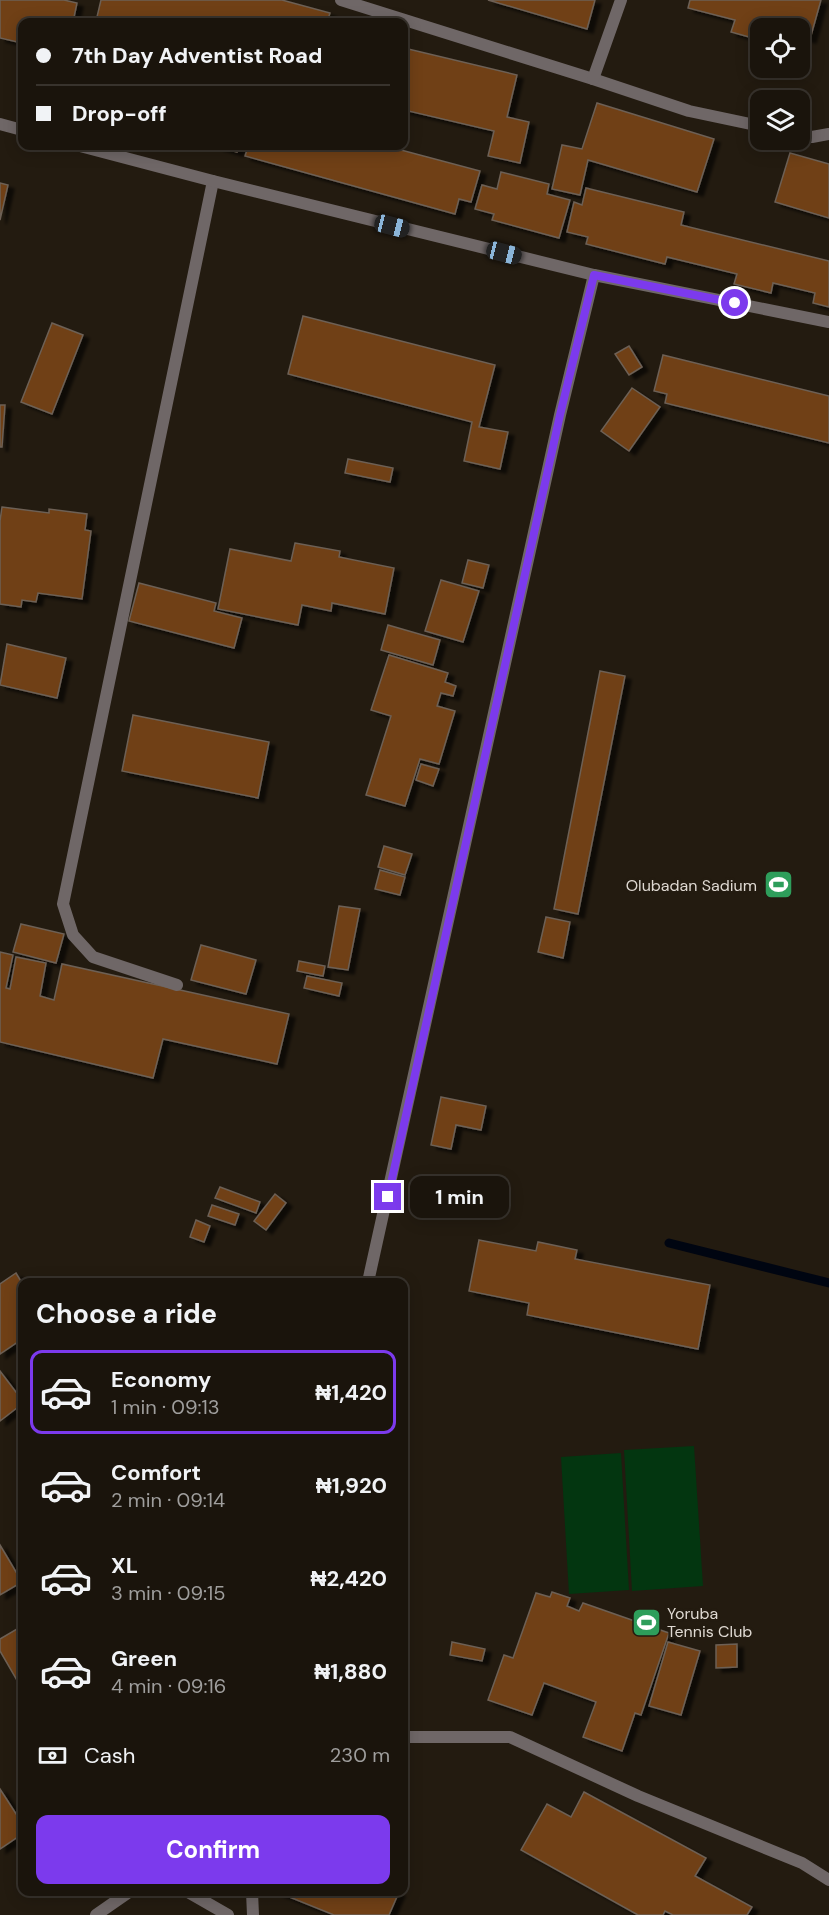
<!DOCTYPE html>
<html lang="en">
<head>
<meta charset="utf-8">
<style>
	body { margin:0; font-family:"DM Sans",sans-serif; background:#27211a; color:#f1f3f6; height:100vh; display:flex; flex-direction:column; font-size:22px; white-space:nowrap }
	* { box-sizing:border-box; margin:0 }
	p { font-size:20px; color:#9f9e9d }
	.icon { flex:none; width:33px; height:33px; fill:none; stroke:currentColor; stroke-width:2; stroke-linecap:round; stroke-linejoin:round }
	.map { position:relative; flex:1; overflow:hidden }
	.drawer { position:absolute; left:18px; top:1278px; width:390px; height:618px; display:flex; flex-direction:column; background:#1a140c; border-radius:12px; box-shadow:0 3px 15px #0003,0 0 0 2px #38332d }
	.drawer>* { flex:none }
	.guide { position:absolute; left:18px; top:18px; width:390px; height:132px; border-radius:12px; box-shadow:0 3px 15px #0003,0 0 0 2px #38332d; display:grid; align-content:center; height:132px; padding:0 18px; background:#1a140c }
	.fabs { position:absolute; left:750px; top:18px; display:grid; gap:12px }
	.fabs a { display:grid; place-items:center; width:60px; height:60px; border-radius:12px; background:#1a140c; box-shadow:0 3px 15px #0003,0 0 0 2px #38332d; font-size:30px }
	.end { position:absolute; width:27px; height:27px; margin:-14px; border:8px solid #7c3aed; background:#fff; box-shadow:0 0 0 3px #fff }
	.from { border-radius:50% }
	.bubble { position:absolute; height:42px; border-radius:12px; background:#1a140c; box-shadow:0 3px 15px #0003,0 0 0 2px #38332d; font-size:20px; font-weight:700; line-height:42px; text-align:center }
	.car { position:absolute; width:18px; height:36px; margin:-18px -9px; border-radius:8px; box-shadow:0 0 4px 2px #0007; background:linear-gradient(#222 24%,#8ab4d8 0 40%,#222 0 76%,#8ab4d8 0 86%,#222 0) }
	.guide b { display:flex; align-items:center; gap:21px; height:57px; font-size:22px }
	.guide b+b { border-top:2px solid #38332d }
	.guide i { width:15px; height:15px; background:#f1f3f6 }
	ul { padding:0; list-style:none }
	li { display:flex; align-items:center; gap:18px; height:84px; margin:0 12px 9px; padding:0 6px; border:3px solid transparent; border-radius:12px }
	li div { flex:1 }
	li b { display:block; font-size:22px }
	li em { font-style:normal; font-weight:700 }
	li.current { border-color:#7c3aed }
	li>.icon { width:54px; height:54px; stroke-width:1.5 }
	h2 { padding:0 18px; font-size:27px; line-height:72px }
	.pay { display:flex; align-items:center; gap:15px; height:66px; padding:0 18px; font-size:22px }
	.pay p { margin-inline-start:auto }
	.primary-button { display:flex; gap:12px; margin-top:auto; padding:12px 18px }
	.primary-button a { flex:1; height:69px; border-radius:12px; background:#7c3aed; color:#fff; font-size:24px; font-weight:700; line-height:69px; text-align:center }
	.map>svg:first-child { display:block }
	.green { fill:#033610 }
	.lines { fill:none; stroke-linecap:round; stroke-linejoin:round }
	.stream { stroke:#000511; stroke-width:9 }
	.building { fill:#6f4015; stroke:#6d6055; stroke-width:1.5; filter:url(#shadow) }
	.service { stroke:#6f6767; stroke-width:12 }
	.minor { stroke:#6f6767; stroke-width:12 }
	.tertiary { stroke:#6f6767; stroke-width:12 }
	.route { stroke:#7c3aed; stroke-width:8 }
	.labels { text-anchor:middle; stroke-width:5; stroke-linejoin:round; paint-order:stroke }
	.poi-label { font-size:16px; fill:#dfd9d2; stroke:#231b10; text-anchor:end }
</style>
</head>
<body>
<div class="map">
<svg width="829" height="1915" viewBox="0 0 829 1915">
	<defs>
		<filter id="shadow"><feDropShadow dx="6" dy="4" stdDeviation="1.5" flood-color="#0009"/></filter>
	</defs>
	<rect width="100%" height="100%" fill="#231b10"/>
	<g class="green">
		<path d="M694 1446 703 1586 632 1591 624 1450Z"/>
		<path d="M621 1453 629 1590 569 1594 561 1457Z"/>
	</g>
	<g class="lines">
		<path class="stream" d="M669 1243 829 1283"/>
	</g>
	<g class="building">
		<path d="M0 0H64L77 3 73 22H22V43L0 38Z"/>
		<path d="M101 0H282L330 13 327 22H117L97 17Z"/>
		<path d="M488 0H595L587 29Z"/>
		<path d="M690 0H821L810 39 800 36V28H760V40L731 32 735 20 688 8Z"/>
		<path d="M404 48 517 75 507 117 529 122 520 163 488 156 494 131 404 110Z"/>
		<path d="M597 103 714 139 697 192 588 160 580 195 552 189 562 145 582 149Z"/>
		<path d="M217 146H386L480 171 471 202 459 199 455 214 245 156 247 150 238 148 237 152Z"/>
		<path d="M790 153 829 164V218L775 202Z"/>
		<path d="M501 172 549 184 547 194 570 200 559 238 492 220 494 214 475 209 482 185 497 189Z"/>
		<path d="M0 183 8 185 0 220Z"/>
		<path d="M586 188 684 212 681 225 829 261V307L813 303 815 293 773 283 771 293 734 284 737 274 667 257 665 264 586 244 588 237 567 232 574 202 582 205Z"/>
		<path d="M303 316 495 365 479 427 508 432 500 469 464 461 472 422 288 374Z"/>
		<path d="M52 323 83 335 52 414 21 402Z"/>
		<path d="M629 346 642 367 629 375 615 354Z"/>
		<path d="M663 355 829 396V443L665 403 667 394 654 391Z"/>
		<path d="M632 388 660 407 629 451 601 431Z"/>
		<path d="M0 405H5L2 447H0Z"/>
		<path d="M348 459 393 468 390 482 345 473Z"/>
		<path d="M2 507 49 513V509L87 514 85 530 91 531 82 599 38 593 36 602 22 600 21 607 0 604V521Z"/>
		<path d="M295 543 340 551 339 557 394 568 385 614 332 603 331 611 302 605 298 625 218 609 230 549 291 561Z"/>
		<path d="M468 560 489 565 483 588 462 583Z"/>
		<path d="M441 580 479 591 463 642 425 631Z"/>
		<path d="M139 583 216 603 214 611 242 618 234 648 129 621Z"/>
		<path d="M388 625 440 640 433 665 381 650Z"/>
		<path d="M7 644 66 658 57 698 0 685Z"/>
		<path d="M389 655 448 673 445 682 456 686 453 696 441 693 437 706 455 711 439 764 420 759 405 806 366 795 391 716 371 710Z"/>
		<path d="M600 671 625 676 578 914 554 909Z"/>
		<path d="M133 715 269 742 258 798 122 771Z"/>
		<path d="M421 764 439 769 433 786 416 780Z"/>
		<path d="M384 846 412 854 405 875 378 867Z"/>
		<path d="M380 870 405 877 400 895 375 889Z"/>
		<path d="M339 906 360 909 348 970 328 967Z"/>
		<path d="M546 917 570 922 563 958 538 952Z"/>
		<path d="M21 924 64 934 56 963 13 952Z"/>
		<path d="M201 945 256 960 246 994 191 980Z"/>
		<path d="M0 952 13 955 6 988 10 989 16 957 46 963 40 996 54 1000 62 964 289 1014 277 1064 163 1039 153 1078 0 1042Z"/>
		<path d="M299 961 325 966 323 976 297 971Z"/>
		<path d="M307 976 342 983 339 996 304 988Z"/>
		<path d="M441 1097 486 1106 481 1130 456 1125 451 1149 431 1145Z"/>
		<path d="M220 1187 260 1202 256 1213 215 1198Z"/>
		<path d="M275 1194 286 1203 266 1230 254 1221Z"/>
		<path d="M212 1205 239 1214 235 1225 208 1216Z"/>
		<path d="M196 1220 210 1226 204 1242 190 1237Z"/>
		<path d="M479 1240 536 1251 538 1242 577 1250 575 1259 710 1285 698 1349 527 1315 529 1303 469 1291Z"/>
		<path d="M16 1273 22 1283V1339L0 1354V1284Z"/>
		<path d="M0 1371 22 1400V1404L0 1421Z"/>
		<path d="M0 1545 22 1582 0 1595Z"/>
		<path d="M552 1592 570 1598 567 1606 579 1611 583 1603 669 1633 641 1715 635 1713 622 1751 583 1737 596 1702 544 1683 532 1715 488 1700 504 1655 513 1658 536 1593 550 1597Z"/>
		<path d="M22 1626V1689L0 1651V1639Z"/>
		<path d="M452 1642 485 1649 482 1661 450 1655Z"/>
		<path d="M668 1642 700 1651 681 1715 649 1706Z"/>
		<path d="M737 1644V1667L716 1668V1645Z"/>
		<path d="M0 1789 22 1823V1834L0 1849Z"/>
		<path d="M584 1792 706 1858 695 1876 752 1907 747 1915H673L665 1911 663 1915H638L521 1850 547 1804 571 1817Z"/>
		<path d="M277 1892H399L389 1915H334Z"/>
	</g>
	<g class="lines">
		<g class="service">
			<path d="M177 985 93 957 73 935 63 904 213 181"/>
			<path d="M404 1737H510L638 1796 802 1863 829 1880"/>
		</g>
		<g class="minor">
			<path d="M341 0 593 79 689 111 760 126"/>
			<path d="M593 79 621 0"/>
			<path d="M800 134 812 137 829 134"/>
			<path d="M368 1282 560 415 594 275"/>
			<path d="M188 1892 228 1915"/>
			<path d="M252 1892 253 1915"/>
			<path d="M96 1915 129 1892"/>
		</g>
		<g class="tertiary">
			<path d="M0 124 22 130"/>
			<path d="M80 146 213 181 594 275 829 322"/>
		</g>
	</g>
	<g class="lines">
		<path class="route" d="M388 1197 560 415 594 275 735 303"/>
	</g>
	<defs>
		<symbol id="stadium-square" viewBox="-11 -11 22 22"><rect x="-9" y="-9" width="18" height="18" rx="4" fill="#2e9e5b" stroke="#231b10"/><path d="M0-5a6.5 5 0 1 0 0 10a6.5 5 0 1 0 0-10ZM-3.5-1.8h7v3.6h-7Z" fill="#fff"/></symbol>
	</defs>
	<g fill-rule="evenodd">
		<use href="#stadium-square" x="762" y="868" width="33" height="33"/>
		<use href="#stadium-square" x="630" y="1606" width="33" height="33"/>
	</g>
	<g class="labels">
		<g class="poi-label">
			<text x="757" y="891">Olubadan Sadium</text>
			<text x="667" y="1619" text-anchor="start">Yoruba<tspan x="667" dy="18">Tennis Club</tspan></text>
		</g>
	</g>
</svg>
<div class="fabs">
<a><svg class="icon" aria-label="locate" viewBox="0 0 24 24"><circle cx="12" cy="12" r="6"/><path d="M12 2v4M12 18v4M2 12h4M18 12h4"/></svg></a>
<a><svg class="icon" aria-label="layers" viewBox="0 0 24 24"><path d="M12 4l9 5-9 5-9-5zM3 14l9 5 9-5"/></svg></a>
</div>
<i class="end from" style="left:735px;top:303px"></i>
<i class="end" style="left:388px;top:1197px"></i>
<div class="bubble" style="left:410px;top:1176px;width:99px">1 min</div>
<i class="car" style="left:392px;top:226px;rotate:104deg"></i>
<i class="car" style="left:504px;top:253px;rotate:104deg"></i>
<div class="guide">
<b><i class="from"></i>7th Day Adventist Road</b>
<b><i></i>Drop-off</b>
</div>
<section class="drawer">
<h2>Choose a ride</h2>
<ul>
<li class="current"><svg class="icon" aria-label="car" viewBox="0 0 24 24"><path d="M5 17H2v-5l4-1 3-4h7l3 4 3 1v5h-3M9 17h6M6 11h13"/><circle cx="7" cy="17" r="2"/><circle cx="17" cy="17" r="2"/></svg><div><b>Economy</b><p>1 min · 09:13</p></div><em>₦1,420</em></li>
<li><svg class="icon" aria-label="car" viewBox="0 0 24 24"><path d="M5 17H2v-5l4-1 3-4h7l3 4 3 1v5h-3M9 17h6M6 11h13"/><circle cx="7" cy="17" r="2"/><circle cx="17" cy="17" r="2"/></svg><div><b>Comfort</b><p>2 min · 09:14</p></div><em>₦1,920</em></li>
<li><svg class="icon" aria-label="car" viewBox="0 0 24 24"><path d="M5 17H2v-5l4-1 3-4h7l3 4 3 1v5h-3M9 17h6M6 11h13"/><circle cx="7" cy="17" r="2"/><circle cx="17" cy="17" r="2"/></svg><div><b>XL</b><p>3 min · 09:15</p></div><em>₦2,420</em></li>
<li><svg class="icon" aria-label="car" viewBox="0 0 24 24"><path d="M5 17H2v-5l4-1 3-4h7l3 4 3 1v5h-3M9 17h6M6 11h13"/><circle cx="7" cy="17" r="2"/><circle cx="17" cy="17" r="2"/></svg><div><b>Green</b><p>4 min · 09:16</p></div><em>₦1,880</em></li>
</ul>
<div class="pay"><svg class="icon" aria-label="cash" viewBox="0 0 24 24"><path d="M3 7h18v10H3z"/><circle cx="12" cy="12" r="2"/></svg>Cash<p>230 m</p></div>
<div class="primary-button"><a>Confirm</a></div>
</section>
</div>
</body>
</html>
